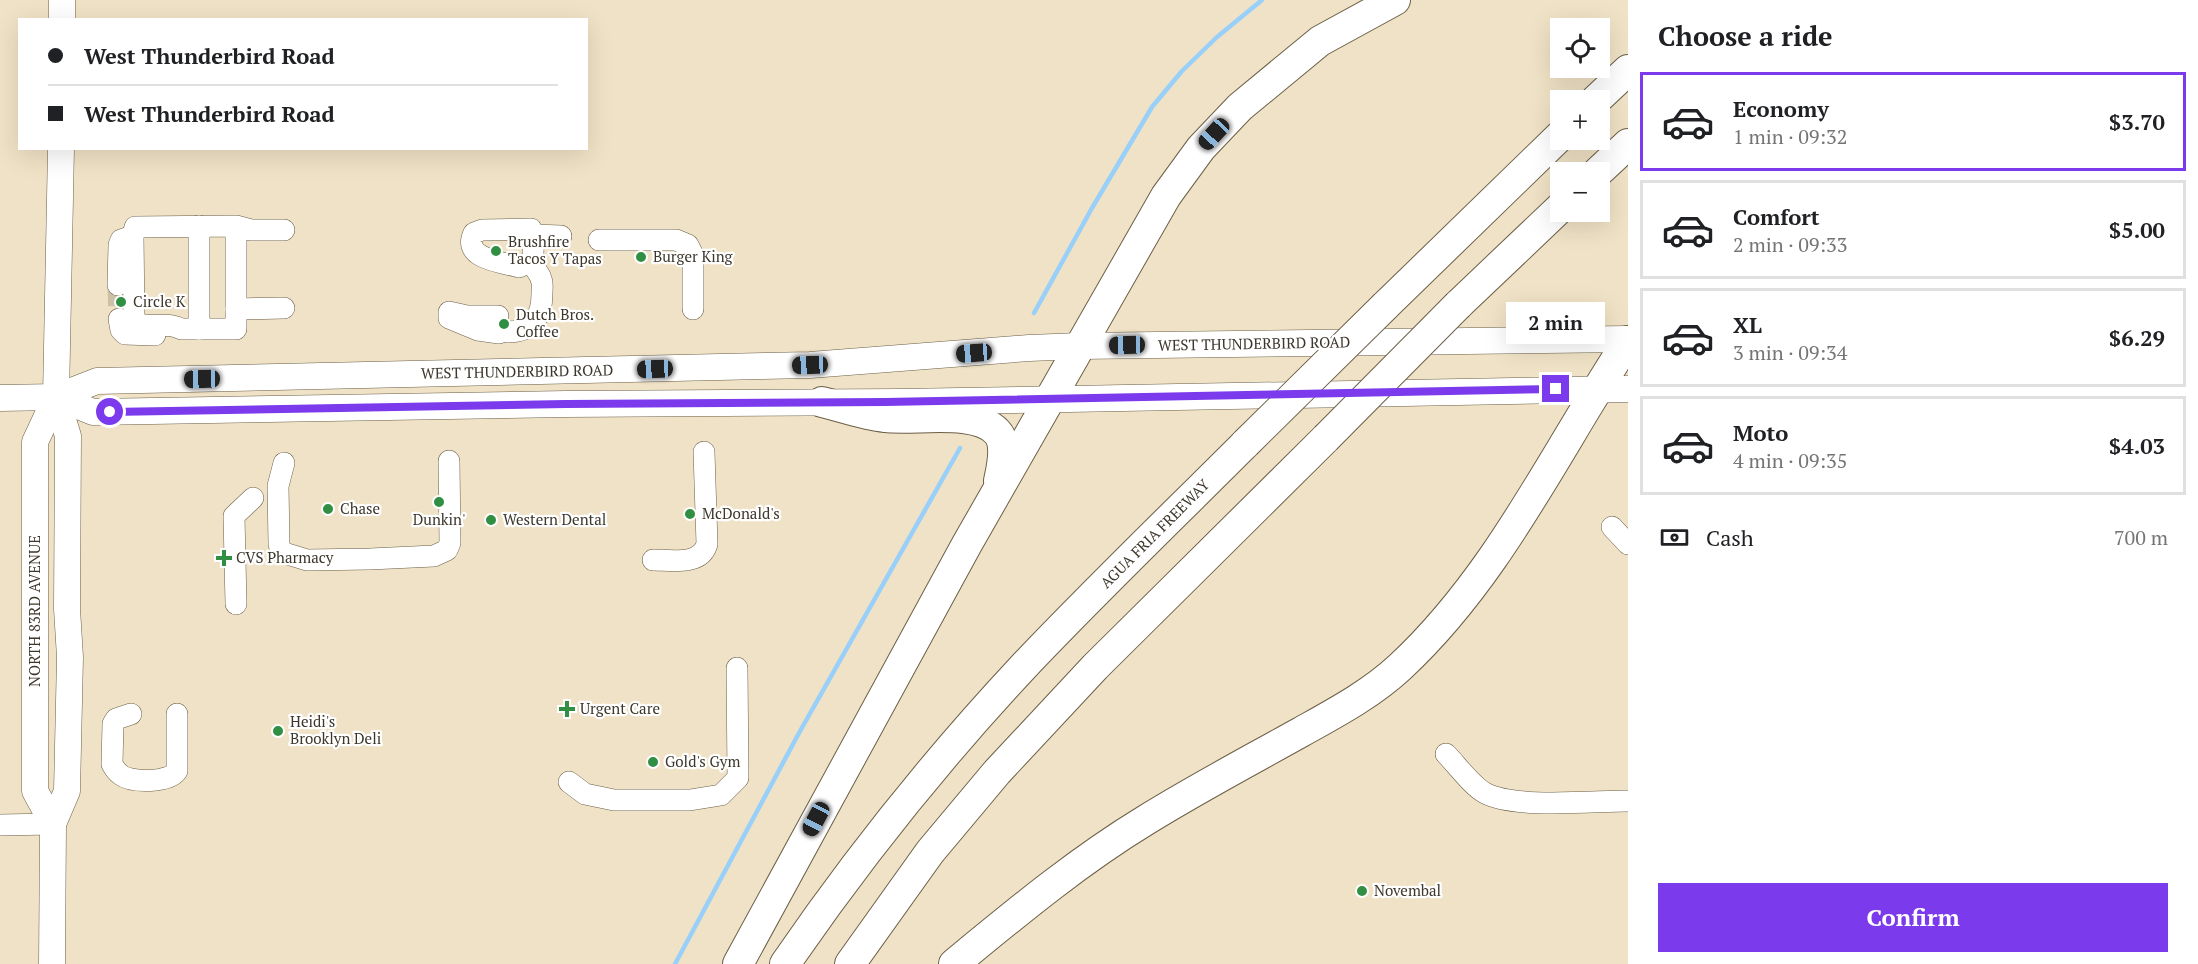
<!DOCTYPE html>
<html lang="en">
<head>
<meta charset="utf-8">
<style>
	body { margin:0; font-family:"PT Serif",serif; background:#f6f6f6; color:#202124; height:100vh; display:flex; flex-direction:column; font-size:22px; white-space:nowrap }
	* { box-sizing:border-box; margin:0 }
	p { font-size:20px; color:#757577 }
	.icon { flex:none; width:33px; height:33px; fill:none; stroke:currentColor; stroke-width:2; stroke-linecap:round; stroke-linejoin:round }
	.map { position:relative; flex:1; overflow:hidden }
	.side { display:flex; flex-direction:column; background:#fff; width:570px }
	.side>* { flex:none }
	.hud { position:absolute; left:18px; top:18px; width:570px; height:132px; border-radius:0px; box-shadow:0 6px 24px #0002; display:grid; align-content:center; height:132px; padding:0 30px; background:#fff }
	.tools { position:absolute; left:1550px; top:18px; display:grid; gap:12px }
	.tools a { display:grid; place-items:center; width:60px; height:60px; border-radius:0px; background:#fff; box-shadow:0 6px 24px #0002; font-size:30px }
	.end { position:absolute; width:27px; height:27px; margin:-14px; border:8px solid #7c3aed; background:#fff; box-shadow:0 0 0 3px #fff }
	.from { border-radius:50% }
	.bubble { position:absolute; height:42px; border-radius:0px; background:#fff; box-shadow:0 6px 24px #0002; font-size:20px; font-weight:600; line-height:42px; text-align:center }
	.car { position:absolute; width:18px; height:36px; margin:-18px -9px; border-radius:8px; box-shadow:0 0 4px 2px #0007; background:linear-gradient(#222 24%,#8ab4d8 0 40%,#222 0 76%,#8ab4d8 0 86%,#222 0) }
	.hud b { display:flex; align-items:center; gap:21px; height:57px; font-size:22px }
	.hud b+b { border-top:2px solid #e0e0e0 }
	.hud i { width:15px; height:15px; background:#202124 }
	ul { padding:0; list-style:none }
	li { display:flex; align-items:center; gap:18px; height:99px; margin:0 12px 9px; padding:0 18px; border:3px solid #e0e0e0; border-radius:0px }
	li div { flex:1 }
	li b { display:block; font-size:22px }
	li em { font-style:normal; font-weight:600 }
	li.current { border-color:#7c3aed }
	li>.icon { width:54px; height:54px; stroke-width:1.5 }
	h2 { padding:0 30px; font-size:27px; line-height:72px }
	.pay { display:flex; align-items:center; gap:15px; height:66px; padding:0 30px; font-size:22px }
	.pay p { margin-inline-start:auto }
	.button { display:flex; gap:12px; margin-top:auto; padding:12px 30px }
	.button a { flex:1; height:69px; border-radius:0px; background:#7c3aed; color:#fff; font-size:24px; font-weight:600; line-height:69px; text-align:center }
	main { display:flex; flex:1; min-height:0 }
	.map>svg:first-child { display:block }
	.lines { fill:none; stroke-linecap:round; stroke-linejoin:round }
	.stream { stroke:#98d0f9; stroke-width:4.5 }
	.minor-tunnel { stroke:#ccc0a7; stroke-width:21; stroke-dasharray:21 10; stroke-linecap:butt }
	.minor-casing { stroke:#6b5f47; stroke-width:22 }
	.major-casing { stroke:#6b5f47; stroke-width:27 }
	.highway-casing { stroke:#6b5f47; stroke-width:32 }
	.minor { stroke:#fff; stroke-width:21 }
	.major { stroke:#fff; stroke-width:26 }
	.highway { stroke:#fff; stroke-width:30 }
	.highway-bridge-casing { stroke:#6b5f47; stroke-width:32; stroke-linecap:butt }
	.highway-bridge { stroke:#fff; stroke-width:30 }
	.route { stroke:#7c3aed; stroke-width:8 }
	.poi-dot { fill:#308f42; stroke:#fff; stroke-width:2 }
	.labels { text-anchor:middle; stroke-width:4.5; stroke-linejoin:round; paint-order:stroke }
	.poi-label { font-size:15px; fill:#3c362b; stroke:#fff; text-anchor:start }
	.street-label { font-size:15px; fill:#3c362b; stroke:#fff }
</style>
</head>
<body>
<main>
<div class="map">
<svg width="1628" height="964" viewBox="0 0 1628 964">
	<rect width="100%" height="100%" fill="#f0e2c6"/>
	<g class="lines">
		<g class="stream">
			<path d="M1034 313 1092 208 1152 107 1182 71 1217 37 1262 0"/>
			<path d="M675 964 799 733 960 448"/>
		</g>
		<path class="minor-tunnel" d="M118 285 119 319"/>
		<defs>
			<g id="minor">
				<path d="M199 226V329"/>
				<path d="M236 226V329H181C167 321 151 329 136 323L134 316 133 236 135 227 236 226 251 230H284"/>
				<path d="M534 235 561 236"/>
				<path d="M599 240H676L688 245 693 255V309"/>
				<path d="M118 285 119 245 121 240 133 236"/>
				<path d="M236 309 284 308"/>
				<path d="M498 316H467L449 312V318L478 330 499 333"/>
				<path d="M119 319 121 330 125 334 155 335"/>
				<path d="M507 332C533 332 542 317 542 293 542 288 543 283 541 279 540 274 536 271 534 266 531 254 536 241 531 229L482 230 474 233C461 259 502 262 519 267L534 260"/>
				<path d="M284 463 278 486 279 544 281 552 307 560 370 559 434 556 447 550 450 543 449 461"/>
				<path d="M1612 527 1628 544"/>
				<path d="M653 560C671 560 701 566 707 544L704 452"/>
				<path d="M236 604 234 516 253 498"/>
				<path d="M131 714 116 719 113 724 112 764C114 768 117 772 121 775 132 783 169 783 177 771V714"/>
				<path d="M1446 754C1456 764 1472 786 1485 793 1515 809 1592 801 1628 801"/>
				<path d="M569 782 585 794 614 800H690L721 795 738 778 737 668"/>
				<path d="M0 825 53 824"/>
			</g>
			<g id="major">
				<path d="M62 20V0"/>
				<path d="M56 397 93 412 566 404 900 402 1628 389"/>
				<path d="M0 398 56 397 97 381 810 365 1029 348 1080 346 1628 339"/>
				<path d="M53 824 35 791V442L56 397"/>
				<path d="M52 964 53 824 67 791 70 657 67 609 68 436 56 397 61 148"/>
			</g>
			<g id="highway">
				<path d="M1596 100 1628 70"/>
				<path d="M1598 172 1628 144"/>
				<path d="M1458 305 1560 208"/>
				<path d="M1385 306 1560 136"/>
				<path d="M822 402C843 407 864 415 885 417 915 421 975 408 997 432 1008 444 1002 466 999 481"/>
				<path d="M738 964 967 544 1166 196 1201 148 1240 107 1320 41 1395 0"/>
				<path d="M785 964C857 859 937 759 1024 666 1096 590 1172 517 1246 443"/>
				<path d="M850 964 930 852 997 772 1095 667 1326 438"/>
				<path d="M954 964C1016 913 1077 862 1146 820 1196 789 1249 761 1301 732 1335 713 1371 694 1400 667 1498 576 1555 452 1628 341"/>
			</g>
		</defs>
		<use href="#minor" class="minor-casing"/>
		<use href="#major" class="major-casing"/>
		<use href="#highway" class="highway-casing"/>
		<use href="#minor" class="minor"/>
		<use href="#major" class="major"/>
		<use href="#highway" class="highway"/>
		<defs>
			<g id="highway-bridge">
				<path d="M1326 438 1458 305"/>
				<path d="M1246 443 1385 306"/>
			</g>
		</defs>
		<use href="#highway-bridge" class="highway-bridge-casing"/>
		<use href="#highway-bridge" class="highway-bridge"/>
	</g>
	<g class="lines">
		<path class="route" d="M110 412 566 404 885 402 1556 389"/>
	</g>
	<g class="poi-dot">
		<circle cx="496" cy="251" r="6"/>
		<circle cx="641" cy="257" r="6"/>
		<circle cx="121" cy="302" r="6"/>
		<circle cx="504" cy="324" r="6"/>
		<circle cx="439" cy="502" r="6"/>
		<circle cx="328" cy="509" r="6"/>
		<circle cx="690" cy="514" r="6"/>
		<circle cx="491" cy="520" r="6"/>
		<path d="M221 549h6v6h6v6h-6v6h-6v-6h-6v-6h6z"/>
		<path d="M564 700h6v6h6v6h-6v6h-6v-6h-6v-6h6z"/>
		<circle cx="278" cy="731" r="6"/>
		<circle cx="653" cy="762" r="6"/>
		<circle cx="1362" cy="891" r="6"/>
	</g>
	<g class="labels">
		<g class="poi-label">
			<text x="508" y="247">Brushfire<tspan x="508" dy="17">Tacos Y Tapas</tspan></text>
			<text x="653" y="262">Burger King</text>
			<text x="133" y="307">Circle K</text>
			<text x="516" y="320">Dutch Bros.<tspan x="516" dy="17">Coffee</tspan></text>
			<text x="340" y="514">Chase</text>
			<text x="702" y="519">McDonald's</text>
			<text x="439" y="525" text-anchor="middle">Dunkin'</text>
			<text x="503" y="525">Western Dental</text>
			<text x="236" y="563">CVS Pharmacy</text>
			<text x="580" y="714">Urgent Care</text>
			<text x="290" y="727">Heidi's<tspan x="290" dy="17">Brooklyn Deli</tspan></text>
			<text x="665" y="767">Gold's Gym</text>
			<text x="1374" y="896">Novembal</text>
		</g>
		<g class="street-label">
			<text transform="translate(1254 344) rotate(-1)" y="5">WEST THUNDERBIRD ROAD</text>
			<text transform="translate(517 372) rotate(-1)" y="5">WEST THUNDERBIRD ROAD</text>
			<text transform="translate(1155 534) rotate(-45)" y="5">AGUA FRIA FREEWAY</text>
			<text transform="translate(35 611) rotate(-90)" y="5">NORTH 83RD AVENUE</text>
		</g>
	</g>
</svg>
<div class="tools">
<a><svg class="icon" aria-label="locate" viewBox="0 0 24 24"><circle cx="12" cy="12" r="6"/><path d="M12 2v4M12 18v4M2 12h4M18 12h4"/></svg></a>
<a>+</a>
<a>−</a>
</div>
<i class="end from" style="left:110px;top:412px"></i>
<i class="end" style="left:1556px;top:389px"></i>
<div class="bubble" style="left:1506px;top:302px;width:99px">2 min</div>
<i class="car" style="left:1214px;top:134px;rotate:223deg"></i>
<i class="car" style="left:1127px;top:345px;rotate:269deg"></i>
<i class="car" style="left:974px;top:353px;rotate:266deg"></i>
<i class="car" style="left:810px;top:365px;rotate:268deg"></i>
<i class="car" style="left:655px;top:369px;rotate:268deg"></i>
<i class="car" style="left:202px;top:379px;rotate:269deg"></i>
<i class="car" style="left:816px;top:819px;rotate:208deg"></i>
<div class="hud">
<b><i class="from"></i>West Thunderbird Road</b>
<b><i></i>West Thunderbird Road</b>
</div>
</div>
<section class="side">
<h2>Choose a ride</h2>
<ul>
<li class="current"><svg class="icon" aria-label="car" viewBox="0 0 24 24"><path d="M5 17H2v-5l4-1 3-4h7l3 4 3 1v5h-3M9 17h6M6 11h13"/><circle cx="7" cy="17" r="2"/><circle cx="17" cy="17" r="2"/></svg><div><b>Economy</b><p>1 min · 09:32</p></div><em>$3.70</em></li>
<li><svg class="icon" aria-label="car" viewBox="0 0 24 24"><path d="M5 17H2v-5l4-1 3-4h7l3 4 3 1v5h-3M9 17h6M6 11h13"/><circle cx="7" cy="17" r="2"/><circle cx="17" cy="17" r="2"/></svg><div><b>Comfort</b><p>2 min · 09:33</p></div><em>$5.00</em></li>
<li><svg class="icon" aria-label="car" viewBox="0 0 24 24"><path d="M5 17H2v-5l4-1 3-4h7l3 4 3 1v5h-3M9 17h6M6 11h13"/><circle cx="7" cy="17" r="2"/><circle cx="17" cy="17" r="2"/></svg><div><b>XL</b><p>3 min · 09:34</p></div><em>$6.29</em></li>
<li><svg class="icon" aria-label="car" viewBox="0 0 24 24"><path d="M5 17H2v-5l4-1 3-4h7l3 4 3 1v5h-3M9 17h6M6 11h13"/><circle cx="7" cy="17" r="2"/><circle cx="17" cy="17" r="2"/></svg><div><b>Moto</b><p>4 min · 09:35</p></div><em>$4.03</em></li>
</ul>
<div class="pay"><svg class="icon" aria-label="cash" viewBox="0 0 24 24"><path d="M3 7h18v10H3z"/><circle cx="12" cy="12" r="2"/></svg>Cash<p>700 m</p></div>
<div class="button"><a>Confirm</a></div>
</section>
</main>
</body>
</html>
